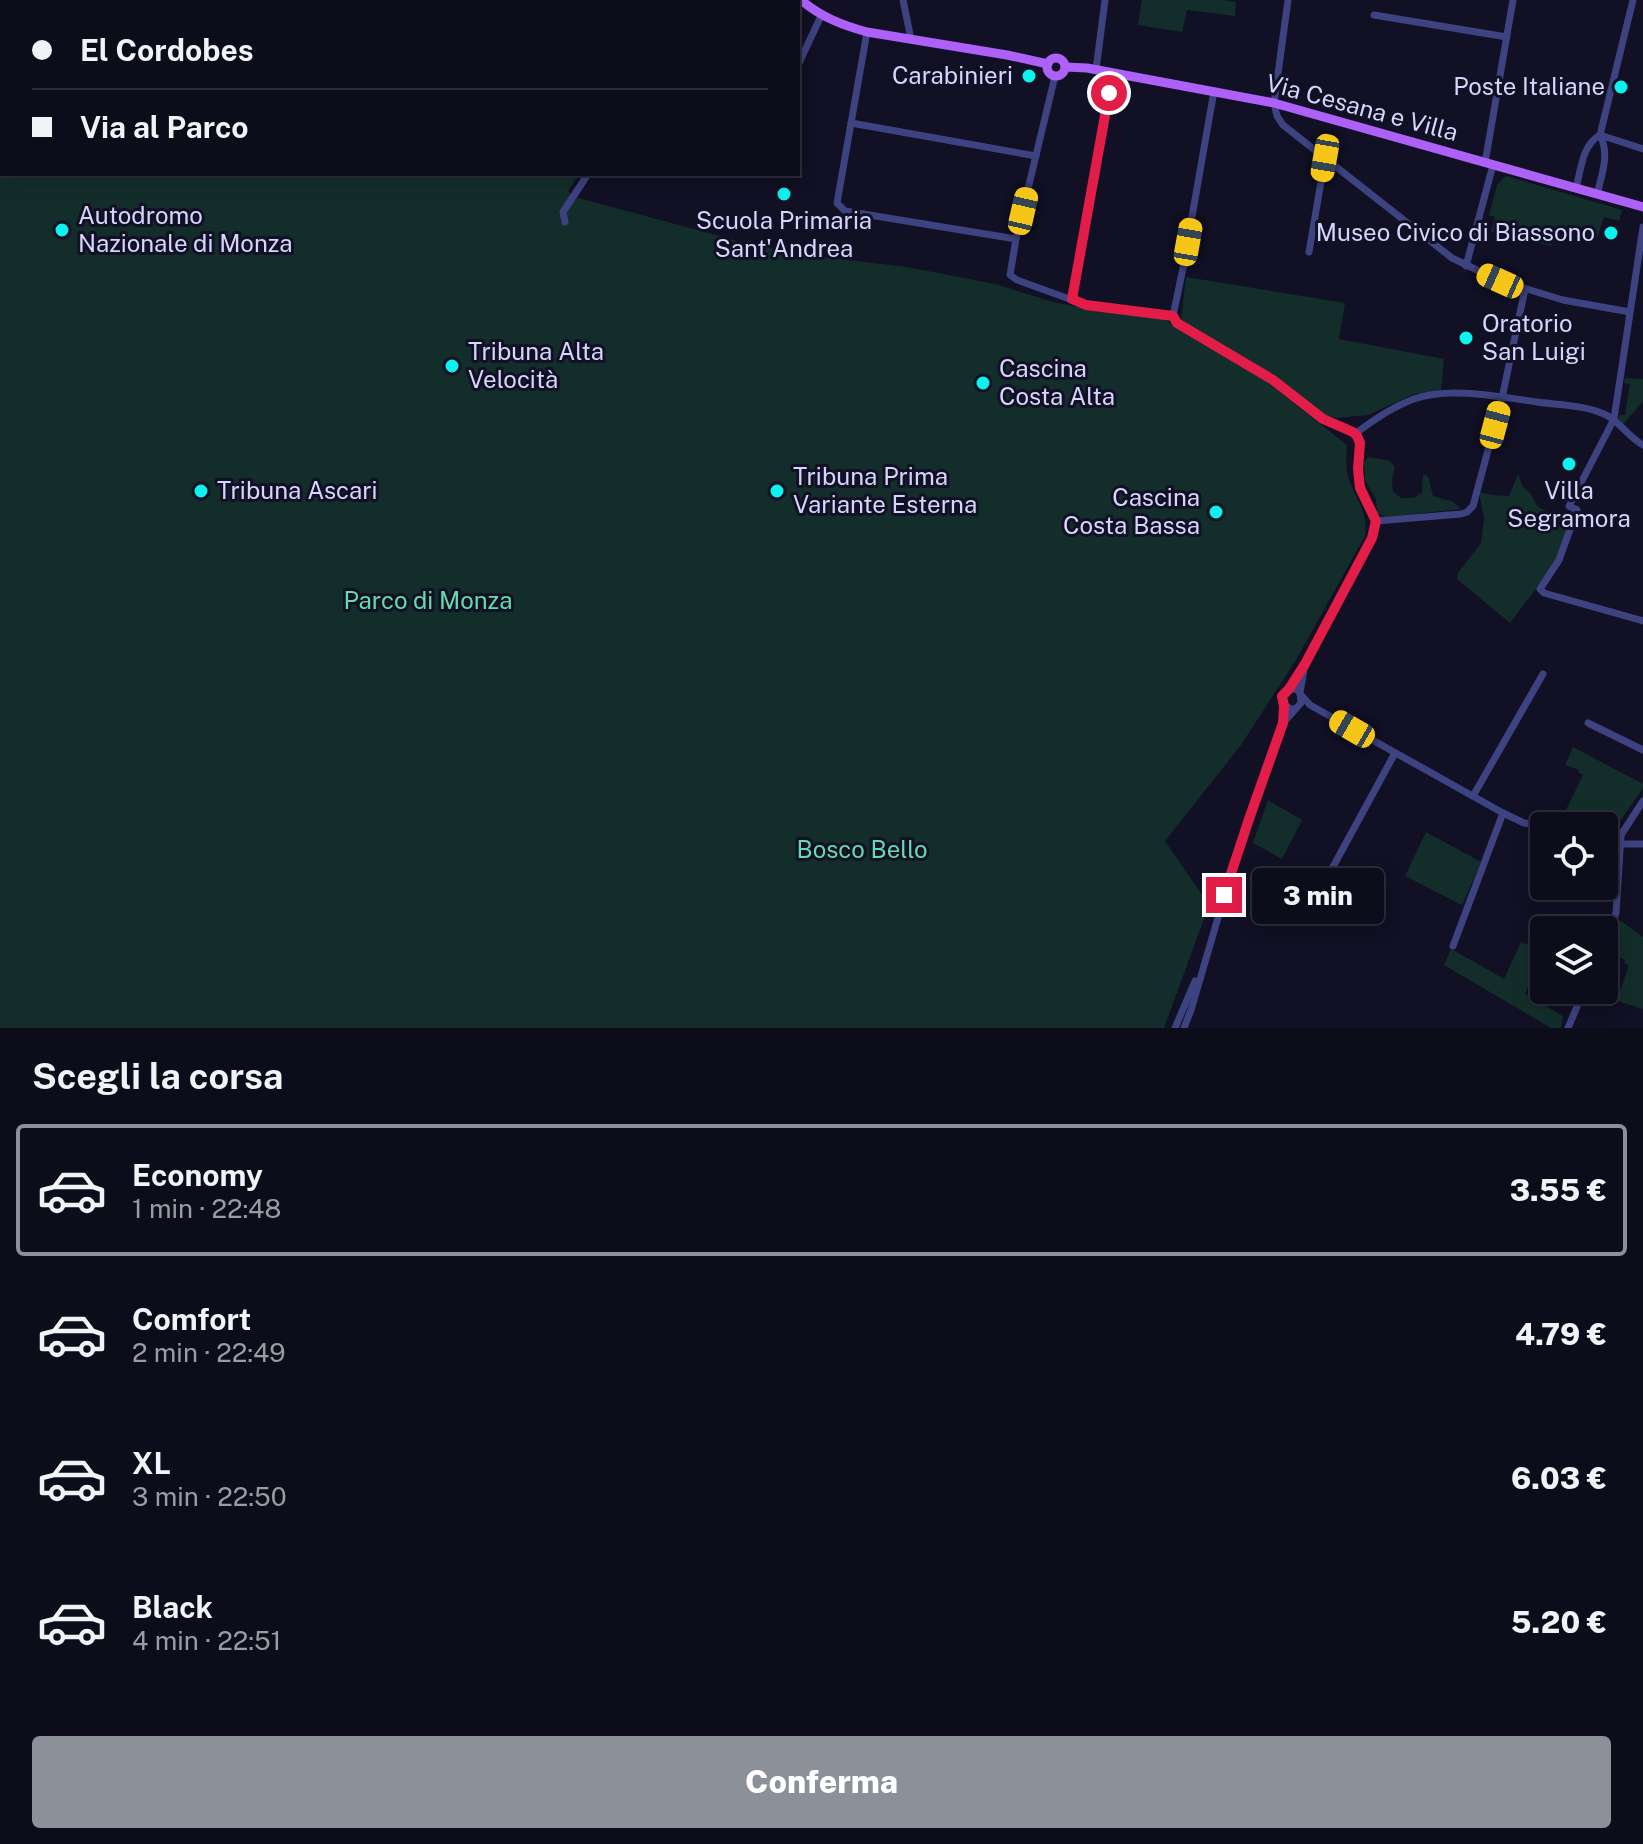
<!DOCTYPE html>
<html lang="it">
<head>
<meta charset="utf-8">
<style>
	body { margin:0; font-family:"Public Sans",sans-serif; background:#1b1a28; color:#f1f3f6; height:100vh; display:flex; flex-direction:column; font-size:30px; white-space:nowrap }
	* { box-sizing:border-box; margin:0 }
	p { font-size:26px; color:#9a9ba3 }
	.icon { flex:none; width:44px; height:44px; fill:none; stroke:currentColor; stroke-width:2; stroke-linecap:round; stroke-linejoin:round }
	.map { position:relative; height:1028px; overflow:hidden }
	.details { display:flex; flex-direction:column; background:#0d0c1b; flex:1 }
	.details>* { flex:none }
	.guide { position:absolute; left:0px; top:0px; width:800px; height:176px; box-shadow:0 4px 20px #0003,0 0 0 2px #2d2c3a; display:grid; align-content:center; height:176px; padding:0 32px; background:#0d0c1b }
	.fabs { position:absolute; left:1530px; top:812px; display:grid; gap:16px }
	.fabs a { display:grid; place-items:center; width:88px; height:88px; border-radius:8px; background:#0d0c1b; box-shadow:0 4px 20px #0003,0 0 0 2px #2d2c3a; font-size:40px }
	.end { position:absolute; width:36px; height:36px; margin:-18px; border:10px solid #e11d48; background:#fff; box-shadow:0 0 0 4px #fff }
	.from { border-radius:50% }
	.bubble { position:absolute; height:56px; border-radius:8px; background:#0d0c1b; box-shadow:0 4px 20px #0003,0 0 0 2px #2d2c3a; font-size:26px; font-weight:800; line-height:56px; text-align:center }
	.car { position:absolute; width:24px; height:48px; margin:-24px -12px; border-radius:10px; box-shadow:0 0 6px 2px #0007; background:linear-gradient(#f5c518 24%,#345 0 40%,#f5c518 0 76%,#345 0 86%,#f5c518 0) }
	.guide b { display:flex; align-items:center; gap:28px; height:76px; font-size:30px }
	.guide b+b { border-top:2px solid #2d2c3a }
	.guide i { width:20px; height:20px; background:#f1f3f6 }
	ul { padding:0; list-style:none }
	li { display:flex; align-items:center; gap:24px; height:132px; margin:0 16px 12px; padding:0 16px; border:4px solid transparent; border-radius:8px }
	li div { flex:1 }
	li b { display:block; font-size:30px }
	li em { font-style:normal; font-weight:800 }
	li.active { border-color:#8c9099 }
	li>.icon { width:72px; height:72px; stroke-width:1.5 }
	h2 { padding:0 32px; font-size:36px; line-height:96px }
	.action { display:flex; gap:16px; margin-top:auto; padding:16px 32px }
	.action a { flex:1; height:92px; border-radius:8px; background:#8c9099; color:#fff; font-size:32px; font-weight:800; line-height:92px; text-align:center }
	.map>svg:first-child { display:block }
	.green { fill:#132e2a }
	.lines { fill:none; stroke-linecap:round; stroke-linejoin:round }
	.minor { stroke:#3d4281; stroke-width:7 }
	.major { stroke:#ad61f8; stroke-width:9 }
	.route { stroke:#e11d48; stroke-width:10 }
	.poi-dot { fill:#0bf3ee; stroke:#111024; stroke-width:3 }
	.labels { text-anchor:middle; stroke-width:6; stroke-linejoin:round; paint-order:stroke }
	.poi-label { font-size:24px; fill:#d5d5fd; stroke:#111024; text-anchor:start }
	.street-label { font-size:24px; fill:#d5d5fd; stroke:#111024 }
	.park-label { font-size:24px; fill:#64daae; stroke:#111024 }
</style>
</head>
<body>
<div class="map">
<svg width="1643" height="1028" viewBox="0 0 1643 1028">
	<rect width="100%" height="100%" fill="#111024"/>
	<g class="green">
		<path d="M0 0H632V2H2V174H579L568 191 575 197 738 241 796 254 907 267 995 284 1053 302 1098 311 1162 318 1266 381 1347 445C1346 456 1345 468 1349 479 1357 503 1368 509 1365 536L1296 660 1241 745 1165 841 1209 905 1164 1028H0Z"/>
		<path d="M1142 0H1223L1236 2 1235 16 1187 10 1182 32 1138 25Z"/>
		<path d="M1506 176 1622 210 1619 221 1604 217 1597 239 1556 229 1551 246 1491 232 1495 217 1489 215 1497 185Z"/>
		<path d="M1186 277 1345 303 1339 339 1444 359 1441 390 1414 394 1368 415 1337 418 1326 416 1279 378 1183 322 1181 319Z"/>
		<path d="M1625 378 1643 379V401L1622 426 1618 422 1619 415H1625L1630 384 1624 383Z"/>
		<path d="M1368 457 1390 461 1395 467 1392 480 1393 492 1401 498H1414L1422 492 1423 474 1428 476 1433 496 1453 502 1461 509 1385 517 1377 513 1376 499 1365 480 1364 462Z"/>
		<path d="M1518 474 1523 487 1530 493 1538 507 1559 517 1573 521 1571 537 1541 582 1510 623 1457 579 1458 573 1481 543 1484 519 1479 492 1492 495 1509 496Z"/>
		<path d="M1573 747 1643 784V788L1618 824 1612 828 1604 826 1560 822 1583 775 1578 772 1579 770 1565 765Z"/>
		<path d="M1268 800 1302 820 1282 859 1253 843Z"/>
		<path d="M1426 832 1481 862 1462 905 1405 876Z"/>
		<path d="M1621 921 1643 937V1009L1617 1001 1629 965 1624 963 1625 960 1607 951 1618 922Z"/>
		<path d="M1521 942 1544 951 1525 994 1563 1016 1561 1028H1551L1444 965 1451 949 1504 979Z"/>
	</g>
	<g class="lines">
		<g class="minor">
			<path d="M903 0 911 39"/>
			<path d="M1288 0 1274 103 1277 116 1283 125 1452 258 1500 281 1525 289 1502 398 1473 506 1467 512 1461 514 1376 521"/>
			<path d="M691 2 692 0"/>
			<path d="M760 2 761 0"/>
			<path d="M1374 15 1507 37"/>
			<path d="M867 32 837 203 845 211 1016 239"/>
			<path d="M798 65 821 16"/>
			<path d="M1096 70 1105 0"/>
			<path d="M1055 76 1016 239 1010 275 1017 280 1086 305 1173 316"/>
			<path d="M851 123 1036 156"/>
			<path d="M1600 135 1633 0"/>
			<path d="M1600 135 1643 149"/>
			<path d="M1485 163 1513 0"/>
			<path d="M1576 188C1581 170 1582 145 1600 135"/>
			<path d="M1597 194C1602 174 1610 154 1600 135"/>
			<path d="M565 222 563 212 588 174"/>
			<path d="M1643 227 1614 419 1569 506 1577 510 1559 560 1540 589 1544 593 1643 621"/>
			<path d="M1309 252 1325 158"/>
			<path d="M1466 266 1493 165"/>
			<path d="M1524 288 1563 300 1630 312"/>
			<path d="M1072 299 1113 73"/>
			<path d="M1173 316 1177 323 1273 380 1323 419 1355 434 1360 443 1358 469 1360 488 1376 521 1372 538 1305 664 1289 689"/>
			<path d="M1173 316 1183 268 1214 91"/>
			<path d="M1355 434C1373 420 1392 407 1414 399 1449 386 1501 397 1537 402 1559 405 1584 405 1604 414 1620 421 1628 437 1643 445"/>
			<path d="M1300 693 1304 670"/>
			<path d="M1302 696 1310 705 1503 813 1524 823 1547 826"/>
			<path d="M1285 721 1301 703 1300 693 1296 689H1289L1282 696V702L1290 709H1294"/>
			<path d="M1588 723 1643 750"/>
			<path d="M1473 796 1543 674"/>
			<path d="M1604 834 1621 835"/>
			<path d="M1621 844H1643"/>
			<path d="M1328 876 1395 753"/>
			<path d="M1604 945 1616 913 1621 835 1643 801"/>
			<path d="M1453 946 1503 813"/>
			<path d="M1175 1028 1195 981"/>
			<path d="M1184 1028 1191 1010 1232 870 1283 723 1284 706"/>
			<path d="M1568 1028 1584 990"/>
		</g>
		<g class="major">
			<path d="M801 0C821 17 842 25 867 32L1007 55 1048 64"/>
			<circle cx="1056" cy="67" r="9"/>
			<path d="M1065 67 1087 68 1274 103 1643 207"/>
		</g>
	</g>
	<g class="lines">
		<path class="route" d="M1109 93 1072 299 1086 305 1173 316 1177 323 1273 380 1323 419 1353 432 1357 436 1360 443 1358 469 1360 488 1376 521 1372 538 1305 664 1289 689 1282 696 1284 706 1283 723 1249 819 1224 895"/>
	</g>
	<g class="poi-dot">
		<circle cx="1029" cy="76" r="8"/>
		<circle cx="1621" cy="87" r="8"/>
		<circle cx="784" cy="194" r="8"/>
		<circle cx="62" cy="230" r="8"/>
		<circle cx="1611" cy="233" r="8"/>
		<circle cx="1466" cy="338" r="8"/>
		<circle cx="452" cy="366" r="8"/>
		<circle cx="983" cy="383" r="8"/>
		<circle cx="1569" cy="464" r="8"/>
		<circle cx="201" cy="491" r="8"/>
		<circle cx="777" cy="491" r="8"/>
		<circle cx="1216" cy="512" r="8"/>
	</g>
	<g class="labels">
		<g class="poi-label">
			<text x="1013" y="84" text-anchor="end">Carabinieri</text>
			<text x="1605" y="95" text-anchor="end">Poste Italiane</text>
			<text x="78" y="224">Autodromo<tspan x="78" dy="28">Nazionale di Monza</tspan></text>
			<text x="784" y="229" text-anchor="middle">Scuola Primaria<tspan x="784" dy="28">Sant'Andrea</tspan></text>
			<text x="1595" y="241" text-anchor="end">Museo Civico di Biassono</text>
			<text x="1482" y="332">Oratorio<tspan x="1482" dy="28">San Luigi</tspan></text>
			<text x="468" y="360">Tribuna Alta<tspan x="468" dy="28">Velocità</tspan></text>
			<text x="999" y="377">Cascina<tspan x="999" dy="28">Costa Alta</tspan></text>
			<text x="793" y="485">Tribuna Prima<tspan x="793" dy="28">Variante Esterna</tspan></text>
			<text x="217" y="499">Tribuna Ascari</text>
			<text x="1569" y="499" text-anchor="middle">Villa<tspan x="1569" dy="28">Segramora</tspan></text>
			<text x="1200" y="506" text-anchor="end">Cascina<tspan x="1200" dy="28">Costa Bassa</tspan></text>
		</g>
		<g class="street-label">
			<text transform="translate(1362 108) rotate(15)" y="8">Via Cesana e Villa</text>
		</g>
		<g class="park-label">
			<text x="428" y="609">Parco di Monza</text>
			<text x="862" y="858">Bosco Bello</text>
		</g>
	</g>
</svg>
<div class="fabs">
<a><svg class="icon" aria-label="locate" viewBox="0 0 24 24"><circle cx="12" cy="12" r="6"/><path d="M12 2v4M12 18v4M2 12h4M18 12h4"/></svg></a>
<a><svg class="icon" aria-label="layers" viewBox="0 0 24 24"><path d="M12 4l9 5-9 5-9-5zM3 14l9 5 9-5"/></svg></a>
</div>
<i class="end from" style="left:1109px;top:93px"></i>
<i class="end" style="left:1224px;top:895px"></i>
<div class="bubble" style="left:1252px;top:868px;width:132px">3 min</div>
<i class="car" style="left:1325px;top:158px;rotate:190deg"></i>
<i class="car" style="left:1023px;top:211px;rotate:13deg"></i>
<i class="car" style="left:1188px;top:242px;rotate:10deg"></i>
<i class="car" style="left:1500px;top:281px;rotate:294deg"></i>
<i class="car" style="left:1495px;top:425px;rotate:15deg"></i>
<i class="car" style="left:1352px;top:729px;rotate:300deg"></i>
<div class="guide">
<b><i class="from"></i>El Cordobes</b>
<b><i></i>Via al Parco</b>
</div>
</div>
<section class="details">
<h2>Scegli la corsa</h2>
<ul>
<li class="active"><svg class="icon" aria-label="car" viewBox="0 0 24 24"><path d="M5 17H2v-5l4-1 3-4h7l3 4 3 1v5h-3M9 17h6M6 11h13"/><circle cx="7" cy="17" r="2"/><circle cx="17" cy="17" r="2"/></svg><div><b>Economy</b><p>1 min · 22:48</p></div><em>3.55 €</em></li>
<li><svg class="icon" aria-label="car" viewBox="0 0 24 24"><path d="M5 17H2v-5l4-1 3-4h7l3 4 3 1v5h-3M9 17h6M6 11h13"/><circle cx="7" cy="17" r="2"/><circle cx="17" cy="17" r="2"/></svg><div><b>Comfort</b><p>2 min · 22:49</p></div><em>4.79 €</em></li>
<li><svg class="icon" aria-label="car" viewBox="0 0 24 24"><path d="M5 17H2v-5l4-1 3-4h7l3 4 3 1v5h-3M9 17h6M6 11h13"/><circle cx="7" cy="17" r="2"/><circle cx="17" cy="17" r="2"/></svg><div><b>XL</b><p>3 min · 22:50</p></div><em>6.03 €</em></li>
<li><svg class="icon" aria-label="car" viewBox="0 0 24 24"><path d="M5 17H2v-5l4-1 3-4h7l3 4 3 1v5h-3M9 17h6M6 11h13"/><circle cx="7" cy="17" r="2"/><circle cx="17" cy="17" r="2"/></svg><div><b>Black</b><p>4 min · 22:51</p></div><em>5.20 €</em></li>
</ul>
<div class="action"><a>Conferma</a></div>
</section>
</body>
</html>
